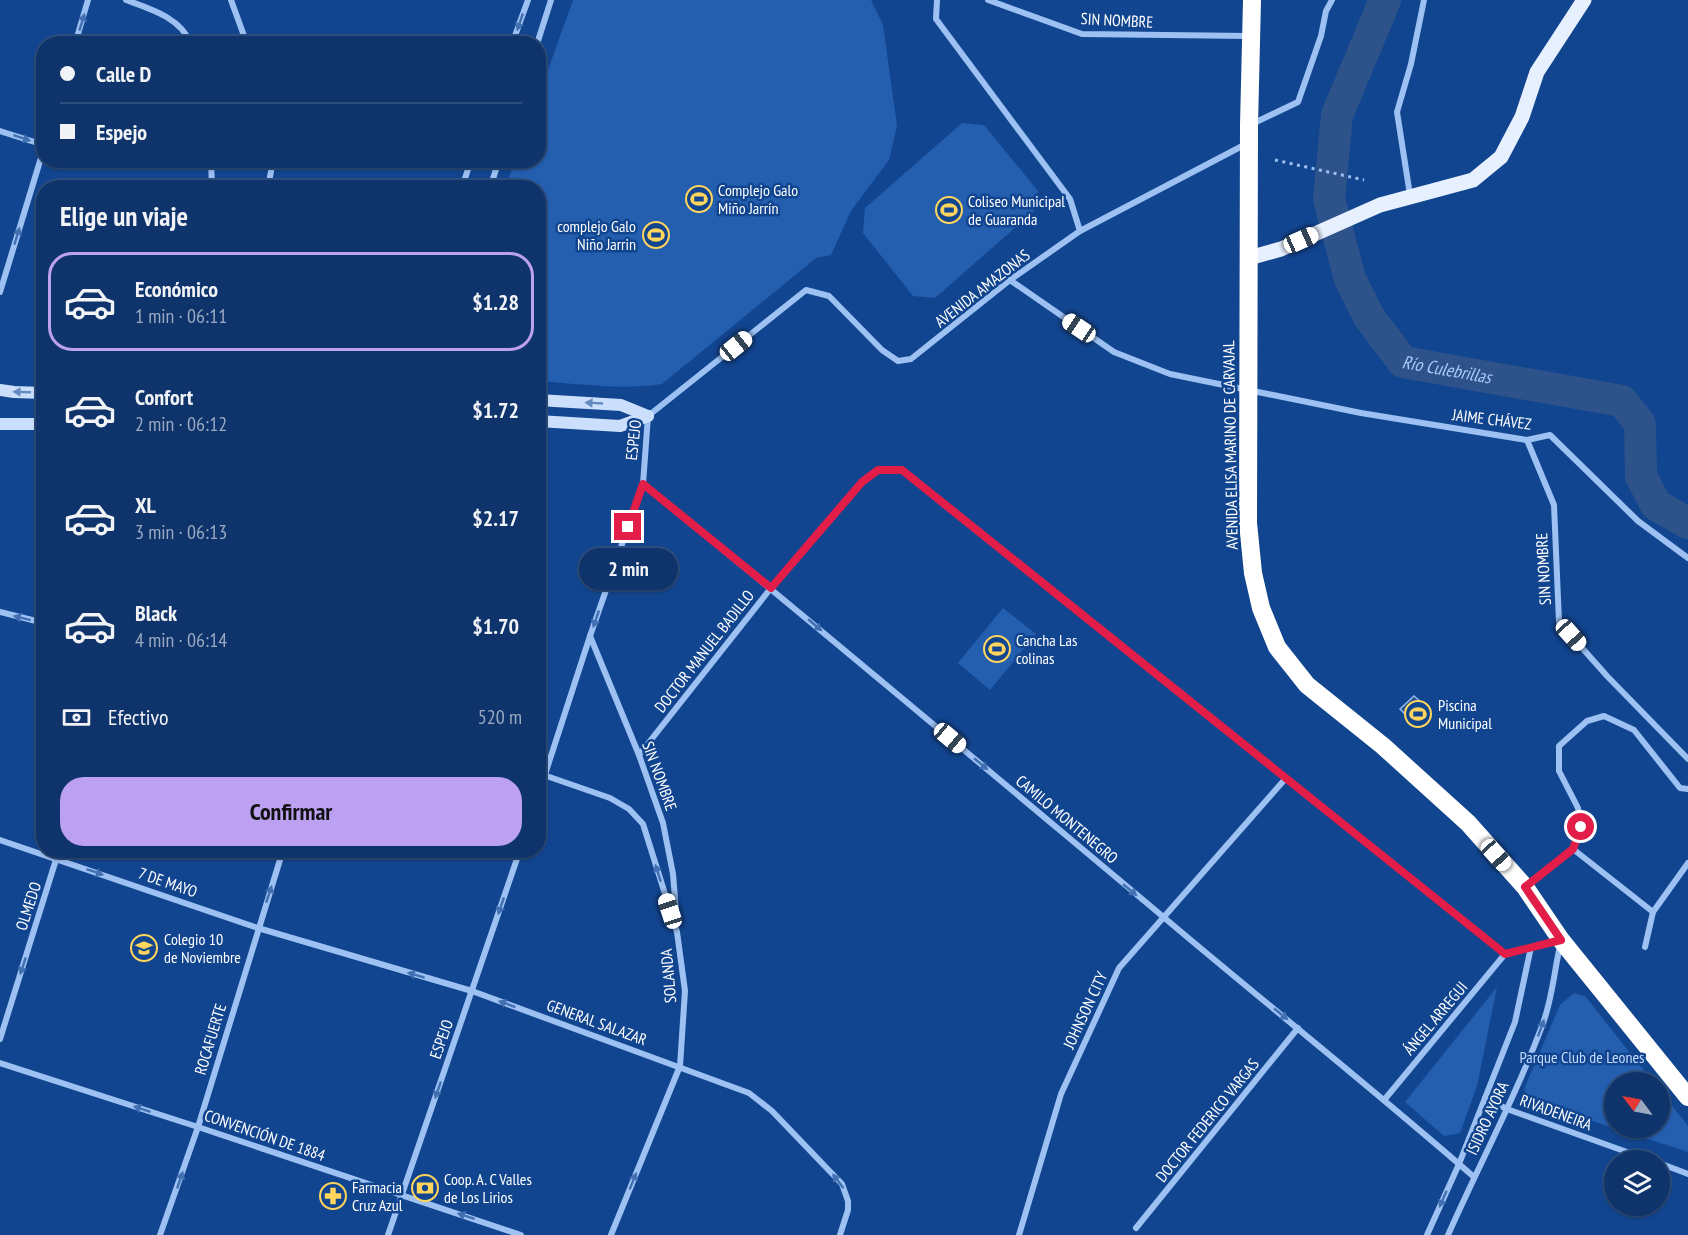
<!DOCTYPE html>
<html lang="es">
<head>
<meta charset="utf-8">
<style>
	body { margin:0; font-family:"PT Sans Narrow",sans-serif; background:#173c71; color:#f1f3f6; height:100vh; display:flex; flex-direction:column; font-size:22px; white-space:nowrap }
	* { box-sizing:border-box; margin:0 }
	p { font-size:20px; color:#9baac1 }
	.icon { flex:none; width:33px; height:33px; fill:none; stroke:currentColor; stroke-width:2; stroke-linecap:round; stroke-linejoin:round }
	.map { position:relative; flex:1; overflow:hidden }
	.side { position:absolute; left:36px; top:180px; width:510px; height:678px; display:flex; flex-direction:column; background:#0e346b; border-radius:24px; box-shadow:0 2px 4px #0004,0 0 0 2px #2e4f7e }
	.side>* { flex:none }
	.guide { position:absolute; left:36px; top:36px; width:510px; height:132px; border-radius:24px; box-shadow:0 2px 4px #0004,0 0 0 2px #2e4f7e; display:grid; align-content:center; height:132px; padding:0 24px; background:#0e346b }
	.needle { width:39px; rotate:302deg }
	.tools { position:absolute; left:1604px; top:1072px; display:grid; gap:12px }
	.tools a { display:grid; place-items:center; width:66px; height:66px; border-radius:50%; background:#0e346b; box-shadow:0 2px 4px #0004,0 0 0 2px #2e4f7e; font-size:30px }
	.end { position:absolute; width:27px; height:27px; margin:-14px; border:8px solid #e11d48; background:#fff; box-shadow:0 0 0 3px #fff }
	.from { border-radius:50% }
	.bubble { position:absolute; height:42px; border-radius:21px; background:#0e346b; box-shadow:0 2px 4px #0004,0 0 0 2px #2e4f7e; font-size:20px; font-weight:800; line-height:42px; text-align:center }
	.car { position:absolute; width:18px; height:36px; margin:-18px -9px; border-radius:8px; box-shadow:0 0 4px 2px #0007; background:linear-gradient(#fff 24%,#345 0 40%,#fff 0 76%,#345 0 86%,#fff 0) }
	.guide b { display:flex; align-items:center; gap:21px; height:57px; font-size:22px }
	.guide b+b { border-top:2px solid #2e4f7e }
	.guide i { width:15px; height:15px; background:#f1f3f6 }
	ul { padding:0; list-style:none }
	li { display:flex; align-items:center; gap:18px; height:99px; margin:0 12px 9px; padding:0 12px; border:3px solid transparent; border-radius:24px }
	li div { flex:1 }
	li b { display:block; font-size:22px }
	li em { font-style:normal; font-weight:800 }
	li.current { border-color:#bca0f2 }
	li>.icon { width:54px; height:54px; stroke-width:1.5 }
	h2 { padding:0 24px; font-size:27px; line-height:72px }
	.pay { display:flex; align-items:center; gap:15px; height:66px; padding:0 24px; font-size:22px }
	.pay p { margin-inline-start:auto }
	.cta { display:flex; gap:12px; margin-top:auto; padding:12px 24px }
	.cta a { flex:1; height:69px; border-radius:24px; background:#bca0f2; color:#111; font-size:24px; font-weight:800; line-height:69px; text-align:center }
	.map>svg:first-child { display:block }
	.green { fill:#245eaf }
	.water { fill:#2e538a; stroke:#8ebbf5; stroke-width:1.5 }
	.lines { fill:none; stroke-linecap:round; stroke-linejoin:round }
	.river { stroke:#2e538a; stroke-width:32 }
	.path { stroke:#9cc1f2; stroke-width:3; stroke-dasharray:3 4.5; stroke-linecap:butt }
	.street { stroke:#9cc1f2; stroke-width:6 }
	.secondary { stroke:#cbdffc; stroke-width:12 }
	.primary { stroke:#e7f0ff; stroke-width:15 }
	.highway { stroke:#fff; stroke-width:18 }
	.oneway { fill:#4270b2 }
	.oneway2 { fill:#658ac0 }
	.route { stroke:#e11d48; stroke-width:8 }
	.labels { text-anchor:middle; stroke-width:5; stroke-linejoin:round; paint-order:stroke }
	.street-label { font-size:16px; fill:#fff; stroke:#12458f }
	.poi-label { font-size:16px; fill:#fff; stroke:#12458f; text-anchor:start }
	.park-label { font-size:16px; fill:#c3dcfd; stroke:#12458f }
	.water-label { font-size:18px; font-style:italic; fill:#a8cbf9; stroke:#12458f }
</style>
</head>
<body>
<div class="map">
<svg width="1688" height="1235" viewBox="0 0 1688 1235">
	<rect width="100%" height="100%" fill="#12458f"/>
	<g class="green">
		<path d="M573 0H871L883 25 897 126 889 160 851 211 831 255 816 258 662 384C621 390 579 384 539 381L538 188 505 187 515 161 538 160 539 95Z"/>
		<path d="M962 123 984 125 1038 191 1033 212 935 298 913 296 863 233 865 208Z"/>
		<path d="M1003 608 1036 634 990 690 958 663Z"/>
		<path d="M1497 987 1477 1086 1460 1133 1444 1136 1405 1102Z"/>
		<path d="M1574 993 1585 996 1654 1083H1614V1128L1529 1101 1524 1089 1560 1005Z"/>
		<path d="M1659 1089 1688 1126V1152L1614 1128H1659Z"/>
	</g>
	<path class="water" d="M1414 696 1428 708 1412 721 1400 709Z"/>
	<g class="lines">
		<path class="river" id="s1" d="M1385 0 1337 115 1329 199 1350 279 1369 317 1403 362 1622 401 1640 424 1641 476 1656 505 1688 523"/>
		<path class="path" d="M1275 160 1364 180"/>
		<g class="street">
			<path d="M126 0C151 9 181 18 191 44"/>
			<path d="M231 0 247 44"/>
			<path d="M937 0 936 19 1070 199 1080 231"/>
			<path d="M988 0 1082 34 1249 36"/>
			<path d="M75 44 88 0"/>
			<path d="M512 44 528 0"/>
			<path d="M537 44 551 0"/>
			<path d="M1252 124 1298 102 1321 36 1326 11 1332 0"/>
			<path d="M0 131 44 145"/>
			<path d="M211 160 212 188"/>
			<path d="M268 188 273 160"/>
			<path d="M462 188 471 160"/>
			<path d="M490 188 499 160"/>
			<path d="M1410 195 1397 112 1411 64 1424 0"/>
			<path d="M1010 280 1114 352 1170 374 1361 413 1527 440 1550 435 1638 521 1688 558"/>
			<path d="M0 292 44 148"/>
			<path d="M1527 440 1554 505 1559 622 1607 676 1688 759"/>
			<path d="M643 484C817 626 989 771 1161 915 1265 1003 1371 1087 1474 1177"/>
			<path d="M0 612 44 623"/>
			<path d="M590 636 639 755 663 823 673 874 677 923"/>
			<path d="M639 755 771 588 862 482 878 470H902L1505 954"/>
			<path d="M538 773 610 798 629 809 643 824 677 932 685 991 680 1066 611 1235"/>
			<path d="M538 796 590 636 643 484 648 416 806 290 829 296 882 350 898 361 911 359 1010 280 1080 231 1246 144"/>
			<path d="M0 840 258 928 472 991 749 1093 772 1111 842 1184 848 1201V1210L840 1235"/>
			<path d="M1573 849 1653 912 1645 947"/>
			<path d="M1526 887 1573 849 1581 827 1578 808 1559 771V746L1587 721 1604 716 1634 730 1680 788 1688 789"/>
			<path d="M1653 912 1688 863"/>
			<path d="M0 1039 59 850"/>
			<path d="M0 1063 198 1127 521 1235"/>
			<path d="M1485 1098 1507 1109 1652 1161"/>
			<path d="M1385 1099 1505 954 1557 941"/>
			<path d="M1659 1163 1688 1174"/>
			<path d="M1136 1228 1298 1028"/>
			<path d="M160 1235 198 1127 283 850"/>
			<path d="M388 1235 520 850"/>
			<path d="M1019 1235 1061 1094 1119 968 1286 778"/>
			<path d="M1427 1235 1459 1164 1515 1022 1531 947"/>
			<path d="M1448 1235C1479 1165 1515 1098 1542 1026 1552 1001 1554 972 1560 946"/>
		</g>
		<g class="secondary">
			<path d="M0 390 14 392 44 393"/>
			<path d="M538 400 621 405 648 416"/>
			<path d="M538 421 620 426 648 416"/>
			<path d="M0 424H44"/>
		</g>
		<path class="primary" d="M1249 258 1281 249 1380 205 1473 180 1501 157 1522 117 1537 72 1584 0"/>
		<path class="highway" d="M1252 0 1249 125 1248 523 1253 573 1261 608 1277 647 1307 685 1383 746 1468 823 1525 887 1561 940 1688 1097"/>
	</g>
	<defs><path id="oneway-solid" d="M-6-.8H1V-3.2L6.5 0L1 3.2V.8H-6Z" transform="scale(1.5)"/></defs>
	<g class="oneway">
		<use href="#oneway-solid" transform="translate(82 22) rotate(-73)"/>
		<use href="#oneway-solid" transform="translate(520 22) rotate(109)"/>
		<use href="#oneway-solid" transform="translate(22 138) rotate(18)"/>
		<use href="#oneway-solid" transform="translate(17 236) rotate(-73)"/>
		<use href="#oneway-solid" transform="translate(22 618) rotate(-166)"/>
		<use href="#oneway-solid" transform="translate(596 619) rotate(109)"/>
		<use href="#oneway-solid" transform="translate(815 625) rotate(40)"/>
		<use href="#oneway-solid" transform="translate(981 764) rotate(40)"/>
		<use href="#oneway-solid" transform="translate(95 872) rotate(19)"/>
		<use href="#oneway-solid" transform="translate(658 873) rotate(-108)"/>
		<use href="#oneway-solid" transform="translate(1130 890) rotate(40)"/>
		<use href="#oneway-solid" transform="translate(269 894) rotate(-72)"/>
		<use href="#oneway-solid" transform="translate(501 906) rotate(109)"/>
		<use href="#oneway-solid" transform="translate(23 966) rotate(108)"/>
		<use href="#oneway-solid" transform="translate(416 975) rotate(-163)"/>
		<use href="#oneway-solid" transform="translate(507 1004) rotate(-160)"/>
		<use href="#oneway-solid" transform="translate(1281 1014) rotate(39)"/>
		<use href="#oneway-solid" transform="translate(1541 1028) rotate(-70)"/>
		<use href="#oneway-solid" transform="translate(438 1090) rotate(109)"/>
		<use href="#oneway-solid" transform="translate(142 1109) rotate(-162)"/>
		<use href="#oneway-solid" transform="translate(180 1180) rotate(-71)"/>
		<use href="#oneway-solid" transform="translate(633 1181) rotate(-68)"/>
		<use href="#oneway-solid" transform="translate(838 1181) rotate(-127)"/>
		<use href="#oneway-solid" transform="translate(1443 1199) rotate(114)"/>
		<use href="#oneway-solid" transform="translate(466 1216) rotate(-162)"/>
	</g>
	<g class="oneway2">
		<use href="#oneway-solid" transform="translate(22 392) rotate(-178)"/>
		<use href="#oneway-solid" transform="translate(594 403) rotate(-177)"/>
	</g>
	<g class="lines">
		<path class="route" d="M628 527 643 484 771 588 862 482 878 470H902L1505 954 1561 940 1525 887 1573 849 1581 827"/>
	</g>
	<defs>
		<symbol id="stadium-ring" viewBox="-11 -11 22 22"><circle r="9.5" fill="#12458f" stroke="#ffd55d" stroke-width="1.5"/><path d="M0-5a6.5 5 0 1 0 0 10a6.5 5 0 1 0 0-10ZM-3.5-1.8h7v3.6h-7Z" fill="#ffd55d"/></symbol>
		<symbol id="school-ring" viewBox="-11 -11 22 22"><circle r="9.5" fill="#12458f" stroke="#ffd55d" stroke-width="1.5"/><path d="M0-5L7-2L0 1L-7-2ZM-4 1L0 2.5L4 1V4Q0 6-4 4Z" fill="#ffd55d"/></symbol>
		<symbol id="bank-ring" viewBox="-11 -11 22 22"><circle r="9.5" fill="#12458f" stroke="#ffd55d" stroke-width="1.5"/><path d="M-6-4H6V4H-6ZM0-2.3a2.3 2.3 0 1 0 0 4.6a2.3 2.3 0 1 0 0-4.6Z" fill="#ffd55d"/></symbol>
		<symbol id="pharmacy-ring" viewBox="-11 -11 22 22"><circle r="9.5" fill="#12458f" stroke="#ffd55d" stroke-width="1.5"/><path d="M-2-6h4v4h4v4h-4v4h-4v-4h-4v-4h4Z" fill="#ffd55d"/></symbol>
	</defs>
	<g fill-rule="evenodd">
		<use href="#stadium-ring" x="684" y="184" width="30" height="30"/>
		<use href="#stadium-ring" x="934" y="195" width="30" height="30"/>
		<use href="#stadium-ring" x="641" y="220" width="30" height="30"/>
		<use href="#stadium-ring" x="982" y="634" width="30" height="30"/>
		<use href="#stadium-ring" x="1403" y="699" width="30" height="30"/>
		<use href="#school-ring" x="129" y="933" width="30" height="30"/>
		<use href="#bank-ring" x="410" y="1173" width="30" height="30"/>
		<use href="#pharmacy-ring" x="318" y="1181" width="30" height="30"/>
	</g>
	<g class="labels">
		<g class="street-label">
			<text transform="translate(1117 20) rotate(3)" y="6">SIN NOMBRE</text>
			<text transform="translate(982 288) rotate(-38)" y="6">AVENIDA AMAZONAS</text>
			<text transform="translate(1492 419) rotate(7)" y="6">JAIME CHÁVEZ</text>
			<text transform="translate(633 440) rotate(-84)" y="6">ESPEJO</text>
			<text transform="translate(1230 445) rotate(-91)" y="6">AVENIDA ELISA MARINO DE CARVAJAL</text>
			<text transform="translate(1543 569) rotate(-93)" y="6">SIN NOMBRE</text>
			<text transform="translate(704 651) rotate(-52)" y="6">DOCTOR MANUEL BADILLO</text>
			<text transform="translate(660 776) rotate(70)" y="6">SIN NOMBRE</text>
			<text transform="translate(1067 819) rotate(40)" y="6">CAMILO MONTENEGRO</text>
			<text transform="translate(168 882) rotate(19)" y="6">7 DE MAYO</text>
			<text transform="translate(28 906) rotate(-72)" y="6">OLMEDO</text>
			<text transform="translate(668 976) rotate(-95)" y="6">SOLANDA</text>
			<text transform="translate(1085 1010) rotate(-65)" y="6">JOHNSON CITY</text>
			<text transform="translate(1435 1018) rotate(-50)" y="6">ÁNGEL ARREGUI</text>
			<text transform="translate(597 1022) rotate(20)" y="6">GENERAL SALAZAR</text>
			<text transform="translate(210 1039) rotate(-73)" y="6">ROCAFUERTE</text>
			<text transform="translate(441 1039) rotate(-71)" y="6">ESPEJO</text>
			<text transform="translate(1556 1112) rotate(20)" y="6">RIVADENEIRA</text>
			<text transform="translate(1487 1118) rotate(-65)" y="6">ISIDRO AYORA</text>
			<text transform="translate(1207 1120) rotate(-51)" y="6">DOCTOR FEDERICO VARGAS</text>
			<text transform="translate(265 1135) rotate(19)" y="6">CONVENCIÓN DE 1884</text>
		</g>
		<g class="poi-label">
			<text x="718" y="196">Complejo Galo<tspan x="718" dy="18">Miño Jarrín</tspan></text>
			<text x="968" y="207">Coliseo Municipal<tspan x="968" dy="18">de Guaranda</tspan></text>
			<text x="636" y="232" text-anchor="end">complejo Galo<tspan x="636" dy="18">Niño Jarrin</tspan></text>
			<text x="1016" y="646">Cancha Las<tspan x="1016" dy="18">colinas</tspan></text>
			<text x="1438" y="711">Piscina<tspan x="1438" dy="18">Municipal</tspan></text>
			<text x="164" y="945">Colegio 10<tspan x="164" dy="18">de Noviembre</tspan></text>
			<text x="444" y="1185">Coop. A. C Valles<tspan x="444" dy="18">de Los Lirios</tspan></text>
			<text x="352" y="1193">Farmacia<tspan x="352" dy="18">Cruz Azul</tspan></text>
		</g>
		<g class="park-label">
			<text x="1582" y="1063">Parque Club de Leones</text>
		</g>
		<g class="water-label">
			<text dy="6" stroke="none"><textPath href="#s1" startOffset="435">Río Culebrillas</textPath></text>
		</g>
	</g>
</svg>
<div class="tools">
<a><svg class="needle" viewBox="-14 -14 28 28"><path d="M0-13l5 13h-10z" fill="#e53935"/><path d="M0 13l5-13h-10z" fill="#9baac1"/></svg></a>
<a><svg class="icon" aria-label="layers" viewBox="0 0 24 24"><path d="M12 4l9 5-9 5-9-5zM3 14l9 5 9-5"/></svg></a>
</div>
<i class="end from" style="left:1581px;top:827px"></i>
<i class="end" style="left:628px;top:527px"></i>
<div class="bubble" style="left:579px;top:548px;width:99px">2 min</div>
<i class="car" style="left:1301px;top:240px;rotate:66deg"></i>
<i class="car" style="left:1079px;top:328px;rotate:304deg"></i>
<i class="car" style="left:736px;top:346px;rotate:51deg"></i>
<i class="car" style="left:1571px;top:635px;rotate:138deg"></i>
<i class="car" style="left:950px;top:738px;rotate:130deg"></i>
<i class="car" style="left:1496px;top:855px;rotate:138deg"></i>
<i class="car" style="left:670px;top:911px;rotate:342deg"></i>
<div class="guide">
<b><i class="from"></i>Calle D</b>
<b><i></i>Espejo</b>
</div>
<section class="side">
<h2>Elige un viaje</h2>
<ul>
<li class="current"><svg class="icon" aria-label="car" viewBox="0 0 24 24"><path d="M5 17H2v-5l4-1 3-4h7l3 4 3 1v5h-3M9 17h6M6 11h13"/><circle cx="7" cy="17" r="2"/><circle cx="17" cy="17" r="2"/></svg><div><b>Económico</b><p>1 min · 06:11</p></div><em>$1.28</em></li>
<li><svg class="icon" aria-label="car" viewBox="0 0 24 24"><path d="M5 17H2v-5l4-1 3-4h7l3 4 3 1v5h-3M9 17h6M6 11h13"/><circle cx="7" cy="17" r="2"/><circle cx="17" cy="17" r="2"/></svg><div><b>Confort</b><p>2 min · 06:12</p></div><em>$1.72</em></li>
<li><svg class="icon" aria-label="car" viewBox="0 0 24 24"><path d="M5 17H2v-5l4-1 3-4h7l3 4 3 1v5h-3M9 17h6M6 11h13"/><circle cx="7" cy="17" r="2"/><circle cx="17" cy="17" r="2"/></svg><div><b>XL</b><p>3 min · 06:13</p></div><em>$2.17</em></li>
<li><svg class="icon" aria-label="car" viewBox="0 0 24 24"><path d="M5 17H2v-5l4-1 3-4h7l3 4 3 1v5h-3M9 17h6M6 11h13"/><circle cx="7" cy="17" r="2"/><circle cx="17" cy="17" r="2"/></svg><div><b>Black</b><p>4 min · 06:14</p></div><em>$1.70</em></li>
</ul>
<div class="pay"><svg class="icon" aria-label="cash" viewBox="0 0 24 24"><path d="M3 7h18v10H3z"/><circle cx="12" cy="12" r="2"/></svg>Efectivo<p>520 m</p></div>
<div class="cta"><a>Confirmar</a></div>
</section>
</div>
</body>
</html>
